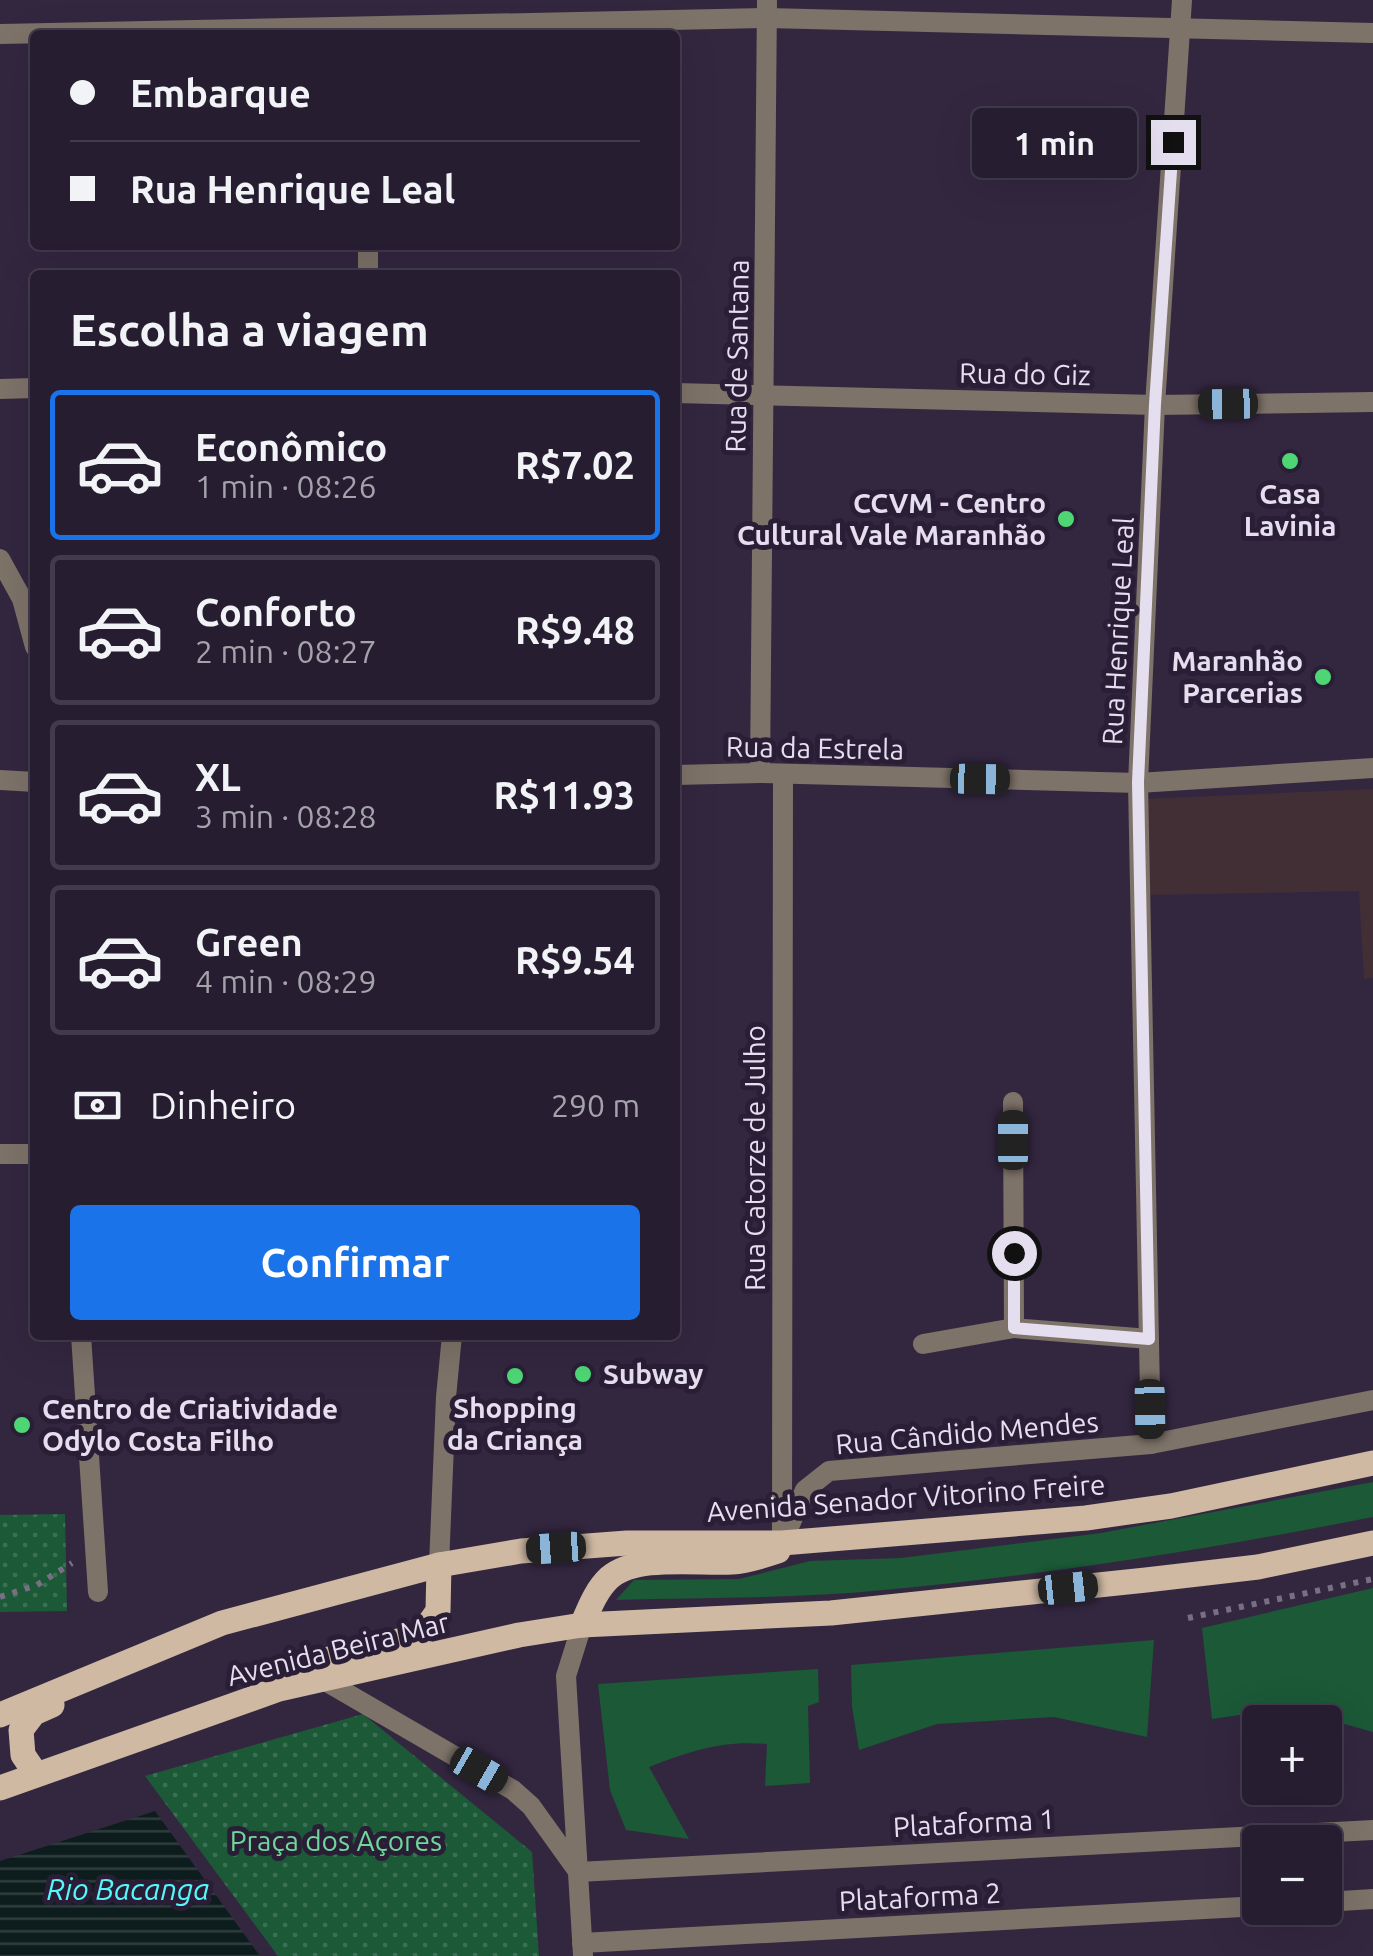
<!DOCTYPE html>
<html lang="pt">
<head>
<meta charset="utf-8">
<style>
	body { margin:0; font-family:Ubuntu,sans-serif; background:#2e2638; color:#f1f3f6; height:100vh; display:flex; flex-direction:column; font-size:38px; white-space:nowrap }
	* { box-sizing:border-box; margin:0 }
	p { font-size:32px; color:#a4a2ab }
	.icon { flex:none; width:55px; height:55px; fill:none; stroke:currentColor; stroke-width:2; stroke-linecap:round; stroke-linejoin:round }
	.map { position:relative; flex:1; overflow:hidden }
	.details { position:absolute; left:30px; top:270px; width:650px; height:1070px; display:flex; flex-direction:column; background:#261d30; border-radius:10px; box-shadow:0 10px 40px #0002,0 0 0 2px #423b4c }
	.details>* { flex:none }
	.guide { position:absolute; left:30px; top:30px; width:650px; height:220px; border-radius:10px; box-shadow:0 10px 40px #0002,0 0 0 2px #423b4c; display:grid; align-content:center; height:220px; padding:0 40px; background:#261d30 }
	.fabs { position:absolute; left:1242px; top:1705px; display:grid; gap:20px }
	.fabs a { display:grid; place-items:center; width:100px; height:100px; border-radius:10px; background:#261d30; box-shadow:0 10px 40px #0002,0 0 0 2px #423b4c; font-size:50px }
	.end { position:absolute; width:45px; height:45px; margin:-22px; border:12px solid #e5deee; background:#111; box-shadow:0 0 0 5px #111 }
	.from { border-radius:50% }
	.bubble { position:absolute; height:70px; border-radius:10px; background:#261d30; box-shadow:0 10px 40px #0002,0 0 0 2px #423b4c; font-size:32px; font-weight:600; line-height:70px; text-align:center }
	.car { position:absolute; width:30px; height:60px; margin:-30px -15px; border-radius:12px; box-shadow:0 0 8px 2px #0007; background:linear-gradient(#222 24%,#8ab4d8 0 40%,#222 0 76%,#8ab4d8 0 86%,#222 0) }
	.guide b { display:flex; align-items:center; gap:35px; height:95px; font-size:38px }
	.guide b+b { border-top:2px solid #423b4c }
	.guide i { width:25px; height:25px; background:#f1f3f6 }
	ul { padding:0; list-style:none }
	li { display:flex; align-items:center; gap:30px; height:150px; margin:0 20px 15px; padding:0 20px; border:5px solid #423b4c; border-radius:10px }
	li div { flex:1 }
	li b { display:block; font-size:38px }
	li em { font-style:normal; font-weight:600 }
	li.on { border-color:#1a73e8 }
	li>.icon { width:90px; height:90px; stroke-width:1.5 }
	h2 { padding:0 40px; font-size:45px; line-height:120px }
	.pay { display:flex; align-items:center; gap:25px; height:110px; padding:0 40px; font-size:38px }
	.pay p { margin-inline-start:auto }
	.cta { display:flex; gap:20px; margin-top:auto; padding:20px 40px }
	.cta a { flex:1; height:115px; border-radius:10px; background:#1a73e8; color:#fff; font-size:40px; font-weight:600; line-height:115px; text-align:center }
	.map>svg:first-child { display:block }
	.education { fill:#422f36 }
	.grass { fill:#1b5937 }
	.park { fill:url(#park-dots) }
	.water { fill:url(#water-rules) }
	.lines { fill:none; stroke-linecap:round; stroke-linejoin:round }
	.path { stroke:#796f85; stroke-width:6; stroke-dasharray:5 8; stroke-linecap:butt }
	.service { stroke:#7e7369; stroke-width:20 }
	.pedestrian { stroke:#7e7369; stroke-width:20 }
	.minor { stroke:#7e7369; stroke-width:20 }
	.tertiary { stroke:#7e7369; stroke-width:20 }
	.primary { stroke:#cfb9a3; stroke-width:25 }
	.route { stroke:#e5deee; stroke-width:12 }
	.poi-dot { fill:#4ed675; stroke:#291e36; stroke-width:4 }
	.labels { text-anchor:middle; stroke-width:10; stroke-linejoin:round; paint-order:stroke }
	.street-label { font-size:28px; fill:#e5deee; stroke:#291e36 }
	.poi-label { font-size:28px; font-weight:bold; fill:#e5deee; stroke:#291e36 }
	.park-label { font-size:28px; fill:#6fd799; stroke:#291e36 }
	.water-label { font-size:30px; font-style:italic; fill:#54f8f9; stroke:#291e36 }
</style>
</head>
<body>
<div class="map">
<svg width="1373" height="1956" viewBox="0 0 1373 1956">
	<defs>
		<pattern id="park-dots" width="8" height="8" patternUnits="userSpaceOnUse" patternTransform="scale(2.5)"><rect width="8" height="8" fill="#1b5937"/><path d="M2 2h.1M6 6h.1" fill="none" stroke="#3c7054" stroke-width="1.8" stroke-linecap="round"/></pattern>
		<pattern id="water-rules" width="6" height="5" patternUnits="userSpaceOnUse" patternTransform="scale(2.5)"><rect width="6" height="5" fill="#0d1c1c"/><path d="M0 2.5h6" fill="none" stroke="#303d3d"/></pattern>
	</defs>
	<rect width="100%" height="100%" fill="#332740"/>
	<path class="education" d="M1373 789V978L1364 979 1359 891 1146 895 1143 799Z"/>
	<g class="grass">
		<path d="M1373 1482V1517C1210 1549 1048 1575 883 1590 795 1599 705 1597 616 1600L634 1580 739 1579 810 1561 901 1558 1101 1533Z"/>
		<path d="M1373 1588V1732L1288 1708 1212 1719 1202 1628Z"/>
		<path d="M1154 1640 1147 1737 1054 1717 937 1724 859 1750 852 1706 851 1665Z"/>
		<path d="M818 1669 819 1702 808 1706 810 1783 765 1786 767 1744C722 1740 690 1751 649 1767L689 1839 626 1830 610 1790 598 1684Z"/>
	</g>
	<g class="park">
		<path d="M65 1514 67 1611 0 1612V1515Z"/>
		<path d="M363 1714 532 1852 539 1956H278L145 1776Z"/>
	</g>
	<path class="water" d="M155 1811 260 1956H0V1861Z"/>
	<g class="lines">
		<g class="path">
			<path d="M0 1597 37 1585 72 1563"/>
			<path d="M1188 1618 1373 1579"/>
		</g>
		<g class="service">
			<path d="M1013 1102 1014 1328 1149 1339"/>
			<path d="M923 1344 1014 1328"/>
			<path d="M782 1543 783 774"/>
			<path d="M582 1625 566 1676 583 1955"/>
			<path d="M322 1679 513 1790 531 1806 577 1870"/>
			<path d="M578 1872 1373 1830"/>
			<path d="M1325 1902 1373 1899"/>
			<path d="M582 1943 1260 1906"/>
		</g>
		<g class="pedestrian">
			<path d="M0 389 35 388"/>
			<path d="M0 559 22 599 35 647"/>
			<path d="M0 780 35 782"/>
			<path d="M0 1154H35"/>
			<path d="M81 1335 98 1592"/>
		</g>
		<g class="minor">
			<path d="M0 34 767 18 1373 33"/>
			<path d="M368 275V245"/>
			<path d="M675 393 1155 405 1373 402"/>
			<path d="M1151 1444 1138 783 1155 405 1182 0"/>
			<path d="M782 1543 805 1490 829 1471 1151 1444 1373 1400"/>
		</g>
		<g class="tertiary">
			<path d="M760 773 767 0"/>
			<path d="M675 775 760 773 1138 783 1373 768"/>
			<path d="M439 1565 446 1397 452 1335"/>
		</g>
		<g class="primary">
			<path d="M582 1625C589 1609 596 1590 609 1578 636 1554 697 1564 732 1562 747 1561 763 1556 778 1551"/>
			<path d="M290 1679 321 1661 421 1635 438 1611 439 1565"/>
			<path d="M0 1715 222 1623 439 1565 521 1551 627 1543H782L1086 1518 1171 1506 1373 1463"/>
			<path d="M36 1774 23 1755 21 1730 34 1713 52 1705"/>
			<path d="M0 1788 279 1689 519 1635 582 1625 831 1613 1146 1580 1258 1567 1373 1543"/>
		</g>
	</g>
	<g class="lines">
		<path class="route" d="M1014 1253V1328L1149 1339 1138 782 1155 404 1173 142"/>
	</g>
	<g class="poi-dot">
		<circle cx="1290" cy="461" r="10"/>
		<circle cx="1066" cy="519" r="10"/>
		<circle cx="1323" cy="677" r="10"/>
		<circle cx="583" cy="1374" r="10"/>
		<circle cx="515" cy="1376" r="10"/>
		<circle cx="22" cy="1425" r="10"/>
	</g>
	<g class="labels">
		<g class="street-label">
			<text transform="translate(737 356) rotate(-89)" y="10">Rua de Santana</text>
			<text transform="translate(1025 374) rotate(1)" y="10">Rua do Giz</text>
			<text transform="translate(1118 631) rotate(-87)" y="10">Rua Henrique Leal</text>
			<text transform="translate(815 748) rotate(1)" y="10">Rua da Estrela</text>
			<text transform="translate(755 1158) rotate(-90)" y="10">Rua Catorze de Julho</text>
			<text transform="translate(967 1433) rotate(-5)" y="10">Rua Cândido Mendes</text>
			<text transform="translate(906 1498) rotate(-4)" y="10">Avenida Senador Vitorino Freire</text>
			<text transform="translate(338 1649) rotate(-14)" y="10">Avenida Beira Mar</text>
			<text transform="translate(974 1823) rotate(-3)" y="10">Plataforma 1</text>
			<text transform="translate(920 1897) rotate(-3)" y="10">Plataforma 2</text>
		</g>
		<g class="poi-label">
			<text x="1290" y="504">Casa<tspan x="1290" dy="32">Lavinia</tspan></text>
			<text x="1046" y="513" text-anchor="end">CCVM - Centro<tspan x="1046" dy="32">Cultural Vale Maranhão</tspan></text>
			<text x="1303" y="671" text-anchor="end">Maranhão<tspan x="1303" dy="32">Parcerias</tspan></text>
			<text x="603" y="1384" text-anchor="start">Subway</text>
			<text x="515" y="1418">Shopping<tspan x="515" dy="32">da Criança</tspan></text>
			<text x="42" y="1419" text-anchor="start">Centro de Criatividade<tspan x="42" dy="32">Odylo Costa Filho</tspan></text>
		</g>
		<g class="park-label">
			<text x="336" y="1851">Praça dos Açores</text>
		</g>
		<g class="water-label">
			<text x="128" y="1900">Rio Bacanga</text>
		</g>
	</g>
</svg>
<div class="fabs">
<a>+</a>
<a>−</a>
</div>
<i class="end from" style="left:1014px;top:1253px"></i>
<i class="end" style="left:1173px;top:142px"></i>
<div class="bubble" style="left:972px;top:108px;width:165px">1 min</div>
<i class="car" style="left:1228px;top:404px;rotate:269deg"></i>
<i class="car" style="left:980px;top:779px;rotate:91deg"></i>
<i class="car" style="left:1013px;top:1140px;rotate:0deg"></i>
<i class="car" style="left:1150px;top:1409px;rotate:179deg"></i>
<i class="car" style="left:556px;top:1548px;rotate:266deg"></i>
<i class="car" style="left:1068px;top:1588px;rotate:84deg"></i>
<i class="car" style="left:479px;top:1770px;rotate:120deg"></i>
<div class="guide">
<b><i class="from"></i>Embarque</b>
<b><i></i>Rua Henrique Leal</b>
</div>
<section class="details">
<h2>Escolha a viagem</h2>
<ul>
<li class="on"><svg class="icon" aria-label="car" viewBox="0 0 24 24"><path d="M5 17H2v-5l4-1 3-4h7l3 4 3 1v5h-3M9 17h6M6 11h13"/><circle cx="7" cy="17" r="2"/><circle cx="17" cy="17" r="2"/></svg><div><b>Econômico</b><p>1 min · 08:26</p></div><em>R$7.02</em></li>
<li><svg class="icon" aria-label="car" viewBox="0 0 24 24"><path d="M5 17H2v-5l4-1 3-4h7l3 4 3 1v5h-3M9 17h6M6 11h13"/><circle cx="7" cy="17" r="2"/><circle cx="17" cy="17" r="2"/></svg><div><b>Conforto</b><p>2 min · 08:27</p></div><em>R$9.48</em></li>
<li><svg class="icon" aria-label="car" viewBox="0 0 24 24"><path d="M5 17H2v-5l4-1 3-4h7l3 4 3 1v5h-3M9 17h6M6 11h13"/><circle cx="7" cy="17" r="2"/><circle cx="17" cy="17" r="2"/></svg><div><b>XL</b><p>3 min · 08:28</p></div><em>R$11.93</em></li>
<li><svg class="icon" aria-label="car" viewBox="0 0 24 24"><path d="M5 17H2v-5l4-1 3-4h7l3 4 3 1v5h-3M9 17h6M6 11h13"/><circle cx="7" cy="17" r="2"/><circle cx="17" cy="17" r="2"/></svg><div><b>Green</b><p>4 min · 08:29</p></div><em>R$9.54</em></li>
</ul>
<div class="pay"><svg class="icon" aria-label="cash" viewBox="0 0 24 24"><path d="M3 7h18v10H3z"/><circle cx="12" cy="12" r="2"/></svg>Dinheiro<p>290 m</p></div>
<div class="cta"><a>Confirmar</a></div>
</section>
</div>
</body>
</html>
